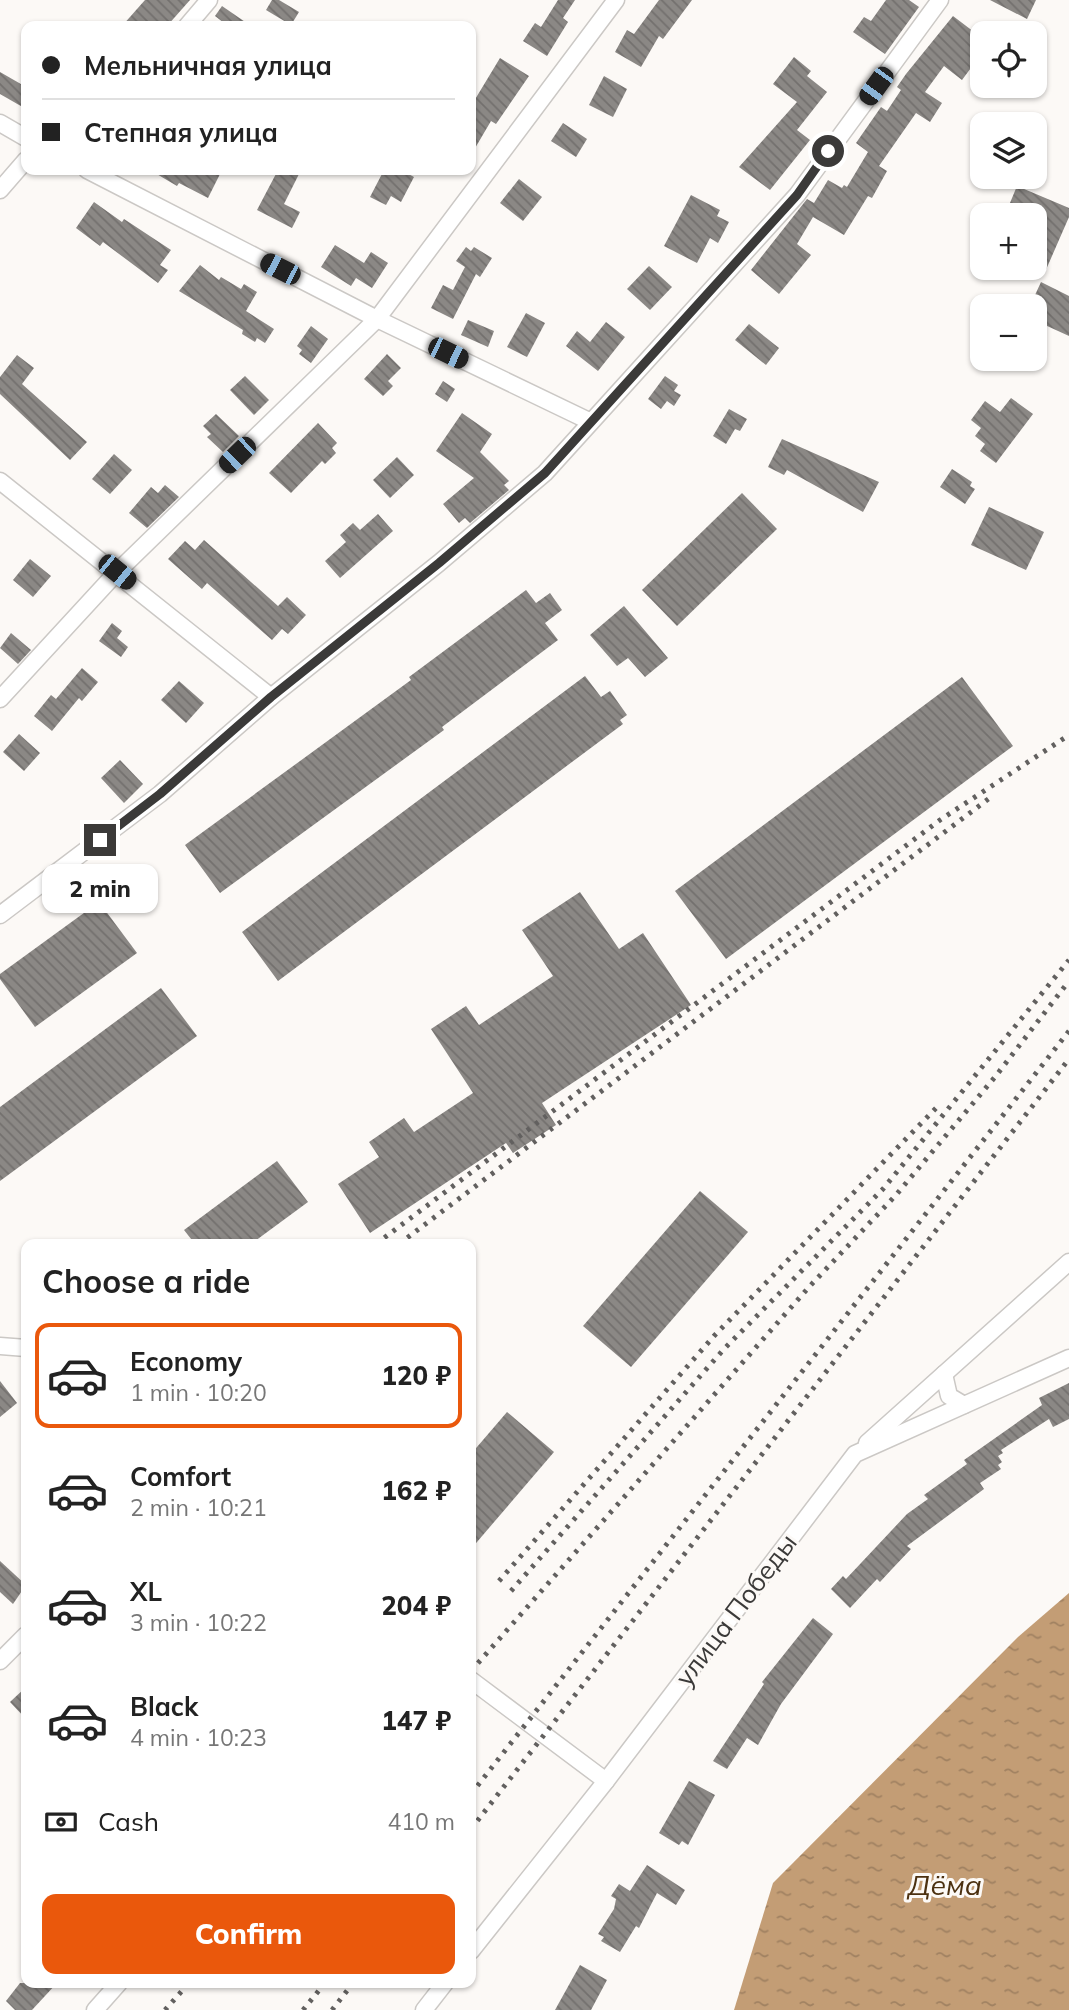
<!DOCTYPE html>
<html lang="en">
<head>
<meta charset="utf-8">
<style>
	body { margin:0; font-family:Mulish,sans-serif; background:#f2f2f2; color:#222; height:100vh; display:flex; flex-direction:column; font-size:26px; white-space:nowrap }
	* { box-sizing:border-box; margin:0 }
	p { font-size:23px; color:#767676 }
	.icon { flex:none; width:38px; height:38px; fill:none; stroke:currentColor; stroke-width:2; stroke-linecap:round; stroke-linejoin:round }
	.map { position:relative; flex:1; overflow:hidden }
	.panel { position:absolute; left:21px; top:1239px; width:455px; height:749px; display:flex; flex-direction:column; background:#fff; border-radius:14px; box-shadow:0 2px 5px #0004 }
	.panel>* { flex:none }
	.banner { position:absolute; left:21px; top:21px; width:455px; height:154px; border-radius:14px; box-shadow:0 2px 5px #0004; display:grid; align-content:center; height:154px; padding:0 21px; background:#fff }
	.tools { position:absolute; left:970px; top:21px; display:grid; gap:14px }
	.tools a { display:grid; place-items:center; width:77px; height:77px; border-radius:14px; background:#fff; box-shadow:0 2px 5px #0004; font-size:35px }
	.end { position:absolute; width:32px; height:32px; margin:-16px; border:9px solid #3b3a39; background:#fff; box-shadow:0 0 0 4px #fff }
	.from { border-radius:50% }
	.bubble { position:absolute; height:49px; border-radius:14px; background:#fff; box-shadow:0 2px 5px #0004; font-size:23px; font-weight:800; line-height:49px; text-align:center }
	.car { position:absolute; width:21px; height:42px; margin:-21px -10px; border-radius:9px; box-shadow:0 0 5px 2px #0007; background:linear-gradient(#222 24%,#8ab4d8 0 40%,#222 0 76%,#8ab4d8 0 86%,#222 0) }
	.banner b { display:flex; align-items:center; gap:24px; height:66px; font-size:26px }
	.banner b+b { border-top:2px solid #e0e0e0 }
	.banner i { width:18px; height:18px; background:#222 }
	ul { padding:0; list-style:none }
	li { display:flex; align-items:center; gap:21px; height:105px; margin:0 14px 10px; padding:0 7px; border:4px solid transparent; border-radius:14px }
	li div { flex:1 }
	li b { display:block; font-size:26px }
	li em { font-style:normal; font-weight:800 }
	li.active { border-color:#ea580c }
	li>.icon { width:63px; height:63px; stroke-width:1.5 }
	h2 { padding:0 21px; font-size:32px; line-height:84px }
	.pay { display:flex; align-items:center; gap:18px; height:77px; padding:0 21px; font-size:26px }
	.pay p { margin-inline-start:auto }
	.button { display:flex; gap:14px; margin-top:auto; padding:14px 21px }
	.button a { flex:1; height:80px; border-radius:14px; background:#ea580c; color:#fff; font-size:28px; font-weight:800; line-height:80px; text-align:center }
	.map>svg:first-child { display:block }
	.water { fill:url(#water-ripples) }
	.building { fill:url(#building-back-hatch) }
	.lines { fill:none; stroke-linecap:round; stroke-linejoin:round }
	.street-casing { stroke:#cbc8c5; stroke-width:19 }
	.street { stroke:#fff; stroke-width:16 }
	.rail { stroke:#62605f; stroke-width:5; stroke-dasharray:3.5 7; stroke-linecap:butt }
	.route { stroke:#3b3a39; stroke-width:9 }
	.labels { text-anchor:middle; stroke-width:6; stroke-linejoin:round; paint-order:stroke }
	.street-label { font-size:26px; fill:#3b3a39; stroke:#fcf9f6 }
	.water-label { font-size:28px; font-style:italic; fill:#4c3111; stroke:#fcf9f6 }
</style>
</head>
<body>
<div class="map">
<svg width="1069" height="2010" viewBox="0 0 1069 2010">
	<defs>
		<pattern id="water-ripples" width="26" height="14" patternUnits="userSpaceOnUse" patternTransform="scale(1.75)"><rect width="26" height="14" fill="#c39d75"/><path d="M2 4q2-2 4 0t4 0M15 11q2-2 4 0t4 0" fill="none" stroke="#a08161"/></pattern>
		<pattern id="building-back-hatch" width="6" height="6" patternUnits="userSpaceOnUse" patternTransform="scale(1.75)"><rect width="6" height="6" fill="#8b8885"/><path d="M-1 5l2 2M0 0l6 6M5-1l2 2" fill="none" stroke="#73706e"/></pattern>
	</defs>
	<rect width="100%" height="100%" fill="#fcf9f6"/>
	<path class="water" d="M1069 1593V2010H734L773 1883 1018 1637Z"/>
	<g class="building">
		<path d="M145 0H190L167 26H122Z"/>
		<path d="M272 0H279L299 12 291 25 266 10Z"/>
		<path d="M558 0H575L563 18 568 22 547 56 523 41 535 23 541 27Z"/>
		<path d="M659 0H692L663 39 659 36 641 67 615 52 627 30 634 34Z"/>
		<path d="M886 0H909L919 7 885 54 853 32 864 17 871 21Z"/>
		<path d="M990 0H1036L1027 19Z"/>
		<path d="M222 6 251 26H228L215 16Z"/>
		<path d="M953 16 982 38V53L962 80 944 66 925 92 942 103 930 122 916 113 879 166 887 171 872 198 868 196 844 235 813 217 797 244 811 255 779 294 751 270 807 199 814 203 828 180 842 188 844 185 847 187 868 152 856 143 881 107 887 111 901 90 897 87 906 74Z"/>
		<path d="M794 57 811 71 807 76 827 92 797 130 810 140 770 190 739 167 797 102 773 84Z"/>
		<path d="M500 58 529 76 496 124 491 121 471 155V106Z"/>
		<path d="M0 72 26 87V109L0 94Z"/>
		<path d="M604 76 627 89 613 117 589 105Z"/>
		<path d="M563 123 587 139 576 157 551 141Z"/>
		<path d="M150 170H222L208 198 179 183 177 186Z"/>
		<path d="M278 170H301L284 204 300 212 292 228 257 210Z"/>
		<path d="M384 170H401L414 177 401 202 391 196 386 205 370 197Z"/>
		<path d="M519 179 542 197 523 221 500 203Z"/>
		<path d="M1017 186 1069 208V217L1045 272 1034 267V215H1005Z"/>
		<path d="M691 195 720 210 717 216 729 222 718 243 710 238 697 263 664 246Z"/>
		<path d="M94 202 122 222 124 219 171 250 160 265 168 270 158 283 103 242 100 246 76 228Z"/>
		<path d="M335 245 364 263 371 252 388 263 372 288 356 278 351 286 321 267Z"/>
		<path d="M466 247 471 251 474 247 492 258 480 277 476 274 453 319 431 308 443 285 453 290 465 267 456 261Z"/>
		<path d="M200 265 219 280 221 277 241 289 244 284 257 292 246 311 274 329 265 343 257 338 255 342 242 334 243 330 179 291Z"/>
		<path d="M649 266 672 287 650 310 627 289Z"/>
		<path d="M1041 282 1069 296V336L1034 320V306H1030Z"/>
		<path d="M526 313 545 323 527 357 507 347Z"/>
		<path d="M468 320 494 331 488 347 461 335Z"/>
		<path d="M606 322 625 337 598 371 566 346 577 331 590 342Z"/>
		<path d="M749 324 779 348 766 365 735 340Z"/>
		<path d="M311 326 328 339 311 363 299 354 302 350 297 346Z"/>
		<path d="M387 354 401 368 388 381 393 386 383 396 364 379Z"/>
		<path d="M17 355 34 368 22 384 87 442 70 460 0 394V377Z"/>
		<path d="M245 376 269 400 254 415 230 390Z"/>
		<path d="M665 376 678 385 674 391 681 395 674 406 667 401 661 409 648 399Z"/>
		<path d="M443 381 455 389 447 402 435 394Z"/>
		<path d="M1011 398 1033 414 996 463 980 451 985 444 975 436 981 428 971 420 985 401 1000 412Z"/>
		<path d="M729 409 747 419 740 431 735 429 726 444 713 436Z"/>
		<path d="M462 413 492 434 480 452 509 481 504 485 509 490 470 523 465 518 459 523 443 504 474 478 436 451Z"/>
		<path d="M216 414 239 436 223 452 207 437 211 434 203 426Z"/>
		<path d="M318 423 337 443 332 448 336 453 325 464 322 461 291 493 269 473Z"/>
		<path d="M782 439 879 482 863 512 787 470 784 475 768 467Z"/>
		<path d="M114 454 132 470 110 494 92 479Z"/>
		<path d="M397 457 414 475 390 498 373 480Z"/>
		<path d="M952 469 972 482 970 486 975 489 965 504 940 487Z"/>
		<path d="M165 485 179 497 147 528 129 513 151 487 158 493Z"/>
		<path d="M742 493 777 529 677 626 642 590Z"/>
		<path d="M989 507 1044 532 1026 570 971 545Z"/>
		<path d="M378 514 393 531 340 578 325 561 346 542 340 535 353 523 360 530Z"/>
		<path d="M204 540 278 606 287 597 306 615 288 634 282 629 272 640 207 583 202 589 168 559 185 541 195 550Z"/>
		<path d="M30 559 51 576 33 597 13 580Z"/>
		<path d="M526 590 536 603 550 593 562 610 545 623 558 640 442 727 444 730 220 893 185 845 411 680 409 677Z"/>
		<path d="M624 606 668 658 645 677 628 658 617 666 590 635Z"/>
		<path d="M112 623 122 631 117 638 128 647 121 657 99 641Z"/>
		<path d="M11 633 31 650 18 664 0 648Z"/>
		<path d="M82 668 98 682 82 701 79 698 52 731 34 716 51 695 56 699Z"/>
		<path d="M585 676 601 697 610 691 627 715 620 720 623 724 278 981 242 932Z"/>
		<path d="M962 677 1013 746 726 959 675 891Z"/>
		<path d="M179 681 204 703 186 723 161 700Z"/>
		<path d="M19 734 40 753 24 771 3 752Z"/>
		<path d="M120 760 143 784 124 803 101 778Z"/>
		<path d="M580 892 619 949 643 933 691 1005 542 1103 556 1125 513 1153 506 1143 370 1233 338 1184 379 1157 369 1142 404 1118 414 1132 473 1093 431 1029 466 1006 479 1025 553 976 522 930Z"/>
		<path d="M99 902 137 953 35 1027 0 979V974Z"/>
		<path d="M161 988 197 1036 0 1181V1107Z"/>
		<path d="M277 1161 308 1202 251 1244H195L184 1230Z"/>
		<path d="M700 1191 748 1232 631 1367 583 1326Z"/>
		<path d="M0 1381 17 1403 0 1417Z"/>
		<path d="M1069 1383V1419L1053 1427 1049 1419 1001 1450 1003 1453 998 1456 1002 1462 998 1465 1001 1469 980 1483 984 1489 907 1546 911 1549 892 1569 880 1582 877 1579 850 1608 831 1589 843 1576 846 1579 907 1514 928 1499 924 1495 967 1464 964 1460 1042 1405 1039 1398Z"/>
		<path d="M507 1412 554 1452 471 1549V1454Z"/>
		<path d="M0 1561 26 1585 13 1604 0 1592Z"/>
		<path d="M813 1618 833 1634 781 1704 758 1745 747 1738 727 1769 713 1761 764 1684 762 1682Z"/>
		<path d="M26 1687V1719L10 1702Z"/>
		<path d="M689 1781 715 1795 688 1845 682 1841 679 1845 659 1833Z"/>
		<path d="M647 1865 685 1890 676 1905 657 1893 639 1928 636 1926 620 1952 601 1941 604 1937 598 1934 614 1909 616 1899 611 1896 619 1884 630 1891Z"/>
		<path d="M580 1965 607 1980 591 2010H555Z"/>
		<path d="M20 1983H57L32 2010H15L6 2001Z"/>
	</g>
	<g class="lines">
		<defs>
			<g id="street">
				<path d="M187 26 209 0"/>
				<path d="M0 123 26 138"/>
				<path d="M87 170 377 319 589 421"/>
				<path d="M0 190 26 160"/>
				<path d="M0 481 271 697"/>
				<path d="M0 699 117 572 377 319 616 0"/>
				<path d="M0 915 160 794 271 697 439 563 545 473 797 195 940 0"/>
				<path d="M0 1346 26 1348"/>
				<path d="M944 1374 949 1396 964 1405"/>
				<path d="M867 1443 1069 1262"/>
				<path d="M0 1661 26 1635"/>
				<path d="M471 1680 606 1781"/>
				<path d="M471 1951 606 1781 855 1454 1069 1358"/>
				<path d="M95 2010 119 1983"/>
				<path d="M424 2010 445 1983"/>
			</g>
		</defs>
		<use href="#street" class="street-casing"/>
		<use href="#street" class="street"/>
		<g class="rail">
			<path d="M376 1244 940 820 1069 735"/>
			<path d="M399 1244 991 797"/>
			<path d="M499 1581 714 1336 936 1108"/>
			<path d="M511 1591 724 1349 883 1189 1069 960"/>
			<path d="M471 1671 809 1287 896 1195 995 1077 1069 981"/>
			<path d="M471 1794 1069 1031"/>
			<path d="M471 1829 1069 1059"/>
			<path d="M165 2010 189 1983"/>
			<path d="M303 2010 325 1983"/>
			<path d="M332 2010 353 1983"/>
		</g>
	</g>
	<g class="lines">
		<path class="route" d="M100 840 160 794 271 697 439 563 545 473 797 195 828 151"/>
	</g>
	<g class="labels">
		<g class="street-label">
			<text transform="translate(736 1610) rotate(-53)" y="9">улица Победы</text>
		</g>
		<g class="water-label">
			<text x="945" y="1895">Дёма</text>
		</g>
	</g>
</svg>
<div class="tools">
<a><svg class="icon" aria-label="locate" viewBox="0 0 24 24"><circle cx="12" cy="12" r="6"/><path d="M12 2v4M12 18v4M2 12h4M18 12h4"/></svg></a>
<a><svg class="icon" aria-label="layers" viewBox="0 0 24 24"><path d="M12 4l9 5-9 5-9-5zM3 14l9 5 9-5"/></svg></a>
<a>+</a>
<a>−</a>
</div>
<i class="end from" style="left:828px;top:151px"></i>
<i class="end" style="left:100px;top:840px"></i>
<div class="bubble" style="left:42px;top:864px;width:116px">2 min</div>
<i class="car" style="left:876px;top:86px;rotate:216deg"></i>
<i class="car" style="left:280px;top:269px;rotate:297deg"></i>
<i class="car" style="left:448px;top:353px;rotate:116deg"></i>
<i class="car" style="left:237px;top:455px;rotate:226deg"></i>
<i class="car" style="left:117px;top:572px;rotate:129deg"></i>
<div class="banner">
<b><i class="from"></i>Мельничная улица</b>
<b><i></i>Степная улица</b>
</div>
<section class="panel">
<h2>Choose a ride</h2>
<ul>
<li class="active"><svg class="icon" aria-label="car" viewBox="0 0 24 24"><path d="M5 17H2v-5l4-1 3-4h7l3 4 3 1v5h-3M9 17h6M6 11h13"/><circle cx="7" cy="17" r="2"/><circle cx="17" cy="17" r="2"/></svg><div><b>Economy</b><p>1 min · 10:20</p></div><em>120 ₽</em></li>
<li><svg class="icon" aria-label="car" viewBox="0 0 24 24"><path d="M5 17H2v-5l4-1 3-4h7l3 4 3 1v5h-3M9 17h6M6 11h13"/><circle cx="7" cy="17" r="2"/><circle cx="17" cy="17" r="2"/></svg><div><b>Comfort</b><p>2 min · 10:21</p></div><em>162 ₽</em></li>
<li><svg class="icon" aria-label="car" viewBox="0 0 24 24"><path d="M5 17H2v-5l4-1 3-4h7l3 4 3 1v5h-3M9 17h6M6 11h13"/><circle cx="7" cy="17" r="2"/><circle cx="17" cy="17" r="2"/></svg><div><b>XL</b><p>3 min · 10:22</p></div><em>204 ₽</em></li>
<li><svg class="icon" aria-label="car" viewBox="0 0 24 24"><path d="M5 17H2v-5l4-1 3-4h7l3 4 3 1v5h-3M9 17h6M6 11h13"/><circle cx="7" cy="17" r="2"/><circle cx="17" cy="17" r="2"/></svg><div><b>Black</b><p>4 min · 10:23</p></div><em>147 ₽</em></li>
</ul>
<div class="pay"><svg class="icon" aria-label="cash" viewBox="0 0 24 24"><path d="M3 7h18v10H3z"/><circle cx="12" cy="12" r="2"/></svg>Cash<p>410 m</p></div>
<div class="button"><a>Confirm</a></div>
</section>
</div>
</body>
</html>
